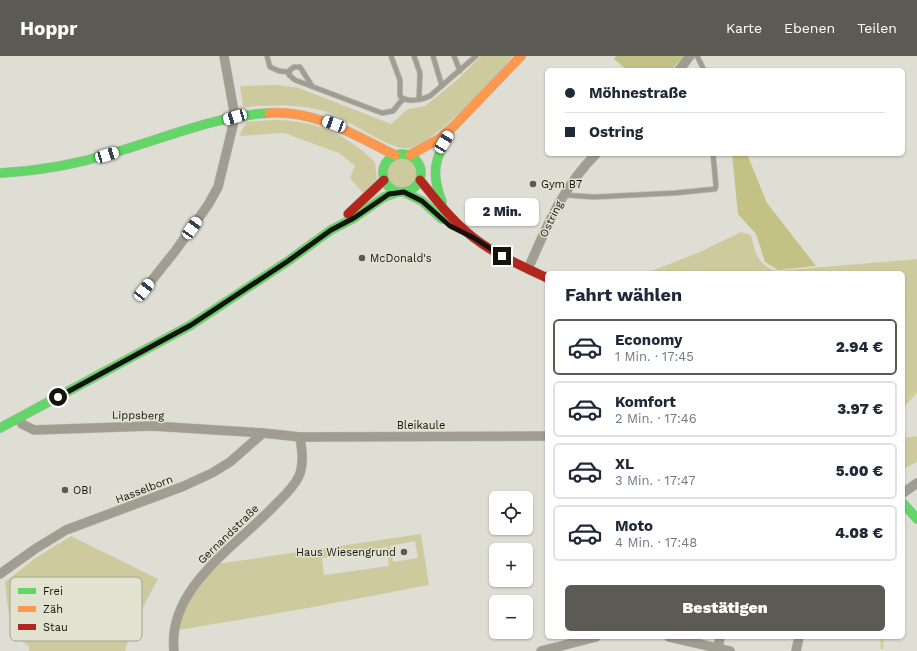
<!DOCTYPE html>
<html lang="de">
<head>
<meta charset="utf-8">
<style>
	body { margin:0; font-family:"Work Sans",sans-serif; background:#f2f2f3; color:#1f2937; height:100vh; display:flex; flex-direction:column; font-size:15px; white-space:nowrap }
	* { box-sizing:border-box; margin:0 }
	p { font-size:13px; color:#747a83 }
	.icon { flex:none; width:22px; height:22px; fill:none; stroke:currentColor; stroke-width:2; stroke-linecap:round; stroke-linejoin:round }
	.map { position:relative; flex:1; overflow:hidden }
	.drawer { position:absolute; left:545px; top:215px; width:360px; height:368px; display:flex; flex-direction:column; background:#fff; border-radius:6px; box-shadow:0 1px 3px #0004 }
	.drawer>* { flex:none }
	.hud { position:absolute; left:545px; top:12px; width:360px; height:88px; border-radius:6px; box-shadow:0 1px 3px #0004; display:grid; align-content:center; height:88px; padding:0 20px; background:#fff }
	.tools { position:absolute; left:489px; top:435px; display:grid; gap:8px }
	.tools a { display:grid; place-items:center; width:44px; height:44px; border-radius:6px; background:#fff; box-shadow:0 1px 3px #0004; font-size:20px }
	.end { position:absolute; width:18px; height:18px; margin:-9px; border:5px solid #14140e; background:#fff; box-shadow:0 0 0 2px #fff }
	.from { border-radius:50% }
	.bubble { position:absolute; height:28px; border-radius:6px; background:#fff; box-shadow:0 1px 3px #0004; font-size:13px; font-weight:800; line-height:28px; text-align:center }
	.car { position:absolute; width:12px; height:24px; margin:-12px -6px; border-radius:5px; box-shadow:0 0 3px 1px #0007; background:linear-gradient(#fff 24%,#345 0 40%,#fff 0 76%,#345 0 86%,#fff 0) }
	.hud b { display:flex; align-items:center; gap:14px; height:38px; font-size:15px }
	.hud b+b { border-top:1px solid #e0e1e3 }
	.hud i { width:10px; height:10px; background:#1f2937 }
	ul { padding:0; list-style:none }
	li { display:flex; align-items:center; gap:12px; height:56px; margin:0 8px 6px; padding:0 12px; border:2px solid #e0e1e3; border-radius:6px }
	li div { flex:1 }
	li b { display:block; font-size:15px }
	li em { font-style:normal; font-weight:800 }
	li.current { border-color:#5b5b54 }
	li>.icon { width:36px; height:36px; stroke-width:1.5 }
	h2 { padding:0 20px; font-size:18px; line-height:48px }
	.cta { display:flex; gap:8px; margin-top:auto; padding:8px 20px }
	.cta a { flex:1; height:46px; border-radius:6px; background:#5b5b54; color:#fff; font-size:16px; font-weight:800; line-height:46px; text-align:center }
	header { display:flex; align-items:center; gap:24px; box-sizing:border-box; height:56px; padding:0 20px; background:#5b5b54; color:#fff }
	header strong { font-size:19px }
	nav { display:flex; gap:22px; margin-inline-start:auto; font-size:14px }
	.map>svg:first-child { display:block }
	.green { fill:#cdcb9e; fill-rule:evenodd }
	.forest { fill:#c4c185 }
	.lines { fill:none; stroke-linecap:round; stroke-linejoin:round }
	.stream { stroke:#d3cf85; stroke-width:2.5 }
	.lane-casing { stroke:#b9b9b2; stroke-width:6 }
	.street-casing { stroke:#b9b9b2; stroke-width:10 }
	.fast-casing { stroke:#b9b9b2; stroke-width:10 }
	.slow-casing { stroke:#b9b9b2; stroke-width:10 }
	.jam-casing { stroke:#b9b9b2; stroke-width:10 }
	.lane { stroke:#9f9e91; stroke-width:4.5 }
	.street { stroke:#9f9e91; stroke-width:9 }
	.fast { stroke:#63d668; stroke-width:9 }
	.slow { stroke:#ff974d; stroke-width:9 }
	.jam { stroke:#b3261e; stroke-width:9 }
	.route { stroke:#14140e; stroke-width:5 }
	.poi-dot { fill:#5b5b54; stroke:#e2e2d1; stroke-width:1.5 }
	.labels { text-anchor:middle; stroke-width:3; stroke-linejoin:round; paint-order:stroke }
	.poi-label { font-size:11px; fill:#14140e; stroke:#e2e2d1; text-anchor:start }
	.street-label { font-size:11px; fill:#14140e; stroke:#e2e2d1 }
	.key { fill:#e2e2d1; stroke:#a4a496; stroke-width:1 }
	.key-label { font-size:11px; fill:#14140e }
</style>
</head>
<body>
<header>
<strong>Hoppr</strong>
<nav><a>Karte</a><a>Ebenen</a><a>Teilen</a></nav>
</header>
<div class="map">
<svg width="917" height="595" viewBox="0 0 917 595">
	<rect width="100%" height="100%" fill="#deded5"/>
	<g class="green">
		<path d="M481 0H513C494 22 436 87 410 92 392 96 351 65 333 58 304 47 273 49 243 51L240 30 277 29 299 32 391 68 408 53 425 50 456 25Z"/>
		<path d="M272 64C315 64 345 77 375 106L377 124 363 137 350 122 355 110 339 97 284 77 240 80 242 74 247 66Z"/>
		<circle cx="403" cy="117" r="15"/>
		<path d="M741 176 751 179C755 197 758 209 776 215L917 203V334L903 350V217H646L700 196Z"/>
		<path d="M917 380V406L903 413V382Z"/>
		<path d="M421 478 429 529 297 554 178 574 187 545 217 508ZM415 485 418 502 393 506 390 490ZM387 491 389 510 324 519 322 502Z"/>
		<path d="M71 480 158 523 133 570 125 595H29V590C7 578 8 548 5 526L34 503Z"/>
	</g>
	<g class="forest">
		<path d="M616 0H684L671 14H627L614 3Z"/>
		<path d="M732 98H747L767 147 816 210 778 214 765 206 756 178 738 158Z"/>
	</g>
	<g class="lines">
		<g class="stream">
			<path d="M903 350 917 335"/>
			<path d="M882 592V581"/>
		</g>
		<defs>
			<g id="lane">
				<path d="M267 0 270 11 279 15 289 16"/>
				<path d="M391 0 400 24V40C406 47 422 44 430 40L476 0"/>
				<path d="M414 0 420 17 419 43"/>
				<path d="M433 0 442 30"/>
				<path d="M454 0 460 15"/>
				<path d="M697 0 704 14"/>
				<path d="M312 30 300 11H294L290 14 289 19 295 24 382 57 393 55 403 43"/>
				<path d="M565 139 594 141 675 137 715 133 716 130 713 98"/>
			</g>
			<g id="street">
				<path d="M679 14 690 0"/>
				<path d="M528 213C547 170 562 132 596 98"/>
				<path d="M144 234 176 194 208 149 218 131 235 61 224 0"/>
				<path d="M19 362 22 368 34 374 152 370 263 377"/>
				<path d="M903 437 917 427"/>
				<path d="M0 518 35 493 66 474 184 430 212 417 230 406 263 377 300 381 547 380"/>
				<path d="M669 581 730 595"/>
				<path d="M718 592 720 581"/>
				<path d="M174 595C167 531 238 489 276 448 284 440 294 431 299 420 304 408 302 394 300 381"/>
				<path d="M541 595 596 581"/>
				<path d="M796 595 799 581"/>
			</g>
			<g id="fast">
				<circle cx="402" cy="117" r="19"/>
				<path d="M0 117C40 115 78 108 116 96 167 81 216 60 269 57"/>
				<path d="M404 136 422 145 442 163"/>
				<path d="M442 146C431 118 434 104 449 78"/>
				<path d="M0 372 191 269 288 205 331 174 354 162 384 141 398 136"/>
				<path d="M903 447 917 463"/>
			</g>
			<g id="slow">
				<path d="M269 57C316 54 354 79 395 99"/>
				<path d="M410 99 439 83 454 70 521 0"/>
			</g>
			<g id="jam">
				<path d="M420 124C437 145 453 166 474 182 496 199 522 210 547 222"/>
				<path d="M348 158 384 124"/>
			</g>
		</defs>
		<use href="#lane" class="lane-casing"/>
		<use href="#street" class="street-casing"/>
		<use href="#fast" class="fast-casing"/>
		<use href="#slow" class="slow-casing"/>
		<use href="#jam" class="jam-casing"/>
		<use href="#lane" class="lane"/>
		<use href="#street" class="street"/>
		<use href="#fast" class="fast"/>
		<use href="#slow" class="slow"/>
		<use href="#jam" class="jam"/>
	</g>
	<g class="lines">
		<path class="route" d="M58 341 191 269 288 205 331 174 354 162 389 138 404 136 422 145 450 170 474 182 502 200"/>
	</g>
	<g class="poi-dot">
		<circle cx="533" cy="128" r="4"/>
		<circle cx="362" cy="202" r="4"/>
		<circle cx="65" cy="434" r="4"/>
		<circle cx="404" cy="496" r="4"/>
	</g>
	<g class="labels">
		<g class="poi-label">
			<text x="541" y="132">Gym B7</text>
			<text x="370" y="206">McDonald's</text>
			<text x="73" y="438">OBI</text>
			<text x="396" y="500" text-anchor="end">Haus Wiesengrund</text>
		</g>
		<g class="street-label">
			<text transform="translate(551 163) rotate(-64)" y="4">Ostring</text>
			<text transform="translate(138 359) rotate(1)" y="4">Lippsberg</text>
			<text x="421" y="373">Bleikaule</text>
			<text transform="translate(144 433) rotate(-21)" y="4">Hasselborn</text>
			<text transform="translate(228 478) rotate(-44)" y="4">Gernandstraße</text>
		</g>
	</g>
	<rect x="10" y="521" width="132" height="64" rx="6" class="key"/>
	<rect x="18" y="532" width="18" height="6" fill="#63d668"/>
	<rect x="18" y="550" width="18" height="6" fill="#ff974d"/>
	<rect x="18" y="568" width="18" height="6" fill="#b3261e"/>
	<g class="key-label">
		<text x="43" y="539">Frei</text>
		<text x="43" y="557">Zäh</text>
		<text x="43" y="575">Stau</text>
	</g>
</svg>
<div class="tools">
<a><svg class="icon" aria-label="locate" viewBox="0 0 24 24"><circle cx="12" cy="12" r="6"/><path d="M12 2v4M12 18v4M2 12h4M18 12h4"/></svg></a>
<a>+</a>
<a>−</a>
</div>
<i class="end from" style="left:58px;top:341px"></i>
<i class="end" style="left:502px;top:200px"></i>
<div class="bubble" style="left:465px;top:142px;width:74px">2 Min.</div>
<i class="car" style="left:235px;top:61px;rotate:254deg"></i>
<i class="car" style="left:334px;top:68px;rotate:290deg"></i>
<i class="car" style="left:444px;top:86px;rotate:31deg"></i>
<i class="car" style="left:107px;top:99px;rotate:73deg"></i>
<i class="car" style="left:192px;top:172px;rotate:35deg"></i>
<i class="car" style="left:144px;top:234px;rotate:38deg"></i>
<div class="hud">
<b><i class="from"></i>Möhnestraße</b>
<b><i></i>Ostring</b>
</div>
<section class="drawer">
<h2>Fahrt wählen</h2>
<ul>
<li class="current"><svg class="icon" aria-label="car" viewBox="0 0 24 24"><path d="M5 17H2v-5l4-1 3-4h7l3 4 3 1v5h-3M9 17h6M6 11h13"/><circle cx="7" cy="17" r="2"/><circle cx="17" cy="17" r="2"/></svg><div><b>Economy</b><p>1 Min. · 17:45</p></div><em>2.94 €</em></li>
<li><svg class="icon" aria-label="car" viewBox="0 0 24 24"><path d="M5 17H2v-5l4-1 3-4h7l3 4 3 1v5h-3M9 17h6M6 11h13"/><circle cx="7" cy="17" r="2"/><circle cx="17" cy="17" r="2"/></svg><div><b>Komfort</b><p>2 Min. · 17:46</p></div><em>3.97 €</em></li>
<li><svg class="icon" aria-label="car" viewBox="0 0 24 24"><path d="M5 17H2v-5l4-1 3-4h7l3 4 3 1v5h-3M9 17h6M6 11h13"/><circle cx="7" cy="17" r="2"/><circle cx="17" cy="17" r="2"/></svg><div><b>XL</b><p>3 Min. · 17:47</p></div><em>5.00 €</em></li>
<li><svg class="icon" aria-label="car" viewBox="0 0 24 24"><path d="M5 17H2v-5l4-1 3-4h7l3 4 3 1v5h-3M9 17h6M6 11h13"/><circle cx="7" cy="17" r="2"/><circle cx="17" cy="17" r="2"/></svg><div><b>Moto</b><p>4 Min. · 17:48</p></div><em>4.08 €</em></li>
</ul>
<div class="cta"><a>Bestätigen</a></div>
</section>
</div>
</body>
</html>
